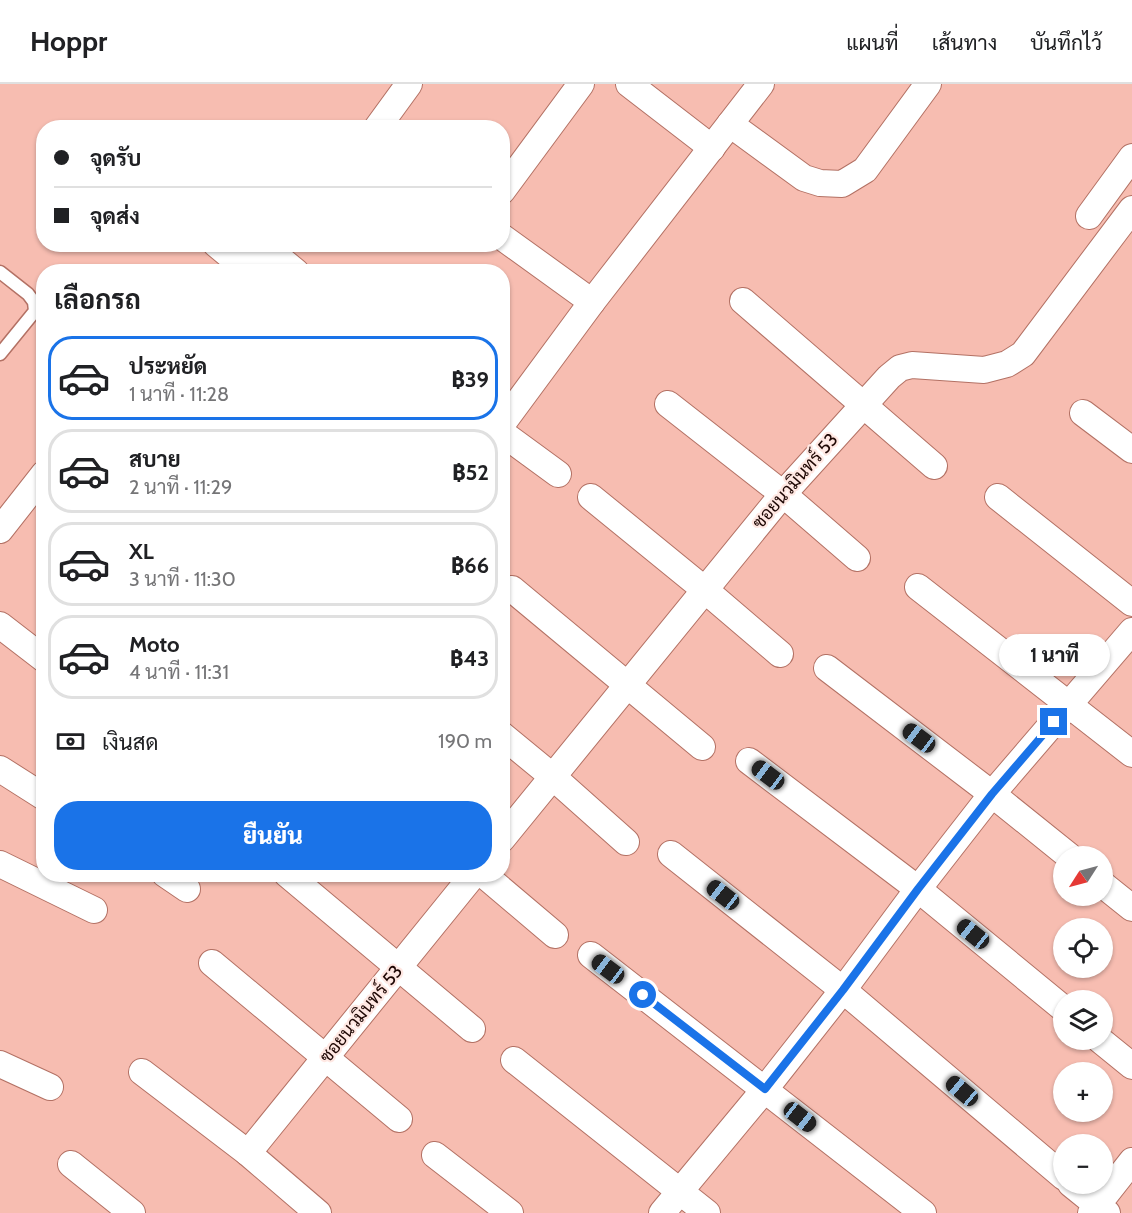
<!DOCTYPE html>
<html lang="th">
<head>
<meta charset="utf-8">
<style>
	body { margin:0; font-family:Cabin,Sarabun,sans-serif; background:#f6f6f6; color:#202124; height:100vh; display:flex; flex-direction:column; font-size:22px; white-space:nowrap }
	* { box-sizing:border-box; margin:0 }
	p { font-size:20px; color:#757577 }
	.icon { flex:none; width:33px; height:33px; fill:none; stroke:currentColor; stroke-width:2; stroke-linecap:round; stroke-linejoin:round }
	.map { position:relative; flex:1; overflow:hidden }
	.sheet { position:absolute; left:36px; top:180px; width:474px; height:618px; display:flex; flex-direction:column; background:#fff; border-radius:24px; box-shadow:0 2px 4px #0004 }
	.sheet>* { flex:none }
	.banner { position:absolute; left:36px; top:36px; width:474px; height:132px; border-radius:24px; box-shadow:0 2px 4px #0004; display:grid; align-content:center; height:132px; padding:0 18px; background:#fff }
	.needle { width:39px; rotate:234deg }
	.buttons { position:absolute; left:1053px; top:762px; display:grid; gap:12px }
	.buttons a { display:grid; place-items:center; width:60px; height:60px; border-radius:50%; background:#fff; box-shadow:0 2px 4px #0004; font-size:30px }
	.end { position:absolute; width:27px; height:27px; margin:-14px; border:8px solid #1a73e8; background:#fff; box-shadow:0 0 0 3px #fff }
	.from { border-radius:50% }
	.bubble { position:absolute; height:42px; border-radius:21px; background:#fff; box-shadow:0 2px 4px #0004; font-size:20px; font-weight:800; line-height:42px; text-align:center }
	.car { position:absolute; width:18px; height:36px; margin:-18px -9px; border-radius:8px; box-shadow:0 0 4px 2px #0007; background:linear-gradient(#222 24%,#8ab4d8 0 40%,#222 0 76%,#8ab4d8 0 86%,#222 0) }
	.banner b { display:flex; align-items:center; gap:21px; height:57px; font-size:22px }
	.banner b+b { border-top:2px solid #e0e0e0 }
	.banner i { width:15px; height:15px; background:#202124 }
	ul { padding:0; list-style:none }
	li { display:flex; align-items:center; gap:18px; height:84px; margin:0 12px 9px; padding:0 6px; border:3px solid #e0e0e0; border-radius:24px }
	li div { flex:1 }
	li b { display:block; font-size:22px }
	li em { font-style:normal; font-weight:800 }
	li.on { border-color:#1a73e8 }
	li>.icon { width:54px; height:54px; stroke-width:1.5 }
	h2 { padding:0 18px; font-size:27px; line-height:72px }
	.pay { display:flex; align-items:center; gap:15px; height:66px; padding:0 18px; font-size:22px }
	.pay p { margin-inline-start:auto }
	.button { display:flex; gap:12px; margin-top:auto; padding:12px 18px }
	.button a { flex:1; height:69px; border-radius:24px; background:#1a73e8; color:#fff; font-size:24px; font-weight:800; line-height:69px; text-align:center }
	header { display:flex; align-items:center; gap:36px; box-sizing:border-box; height:84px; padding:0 30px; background:#fff; border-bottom:2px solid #e0e0e0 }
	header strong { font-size:28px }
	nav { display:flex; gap:33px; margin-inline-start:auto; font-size:21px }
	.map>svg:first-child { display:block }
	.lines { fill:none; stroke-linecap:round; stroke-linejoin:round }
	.lane-casing { stroke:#b37164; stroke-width:15 }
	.street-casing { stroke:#b37164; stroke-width:28 }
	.lane { stroke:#fff; stroke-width:12 }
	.street { stroke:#fff; stroke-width:26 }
	.route { stroke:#1a73e8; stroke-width:8 }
	.labels { text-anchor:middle; stroke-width:4.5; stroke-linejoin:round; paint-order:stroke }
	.street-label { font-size:18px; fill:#1e0704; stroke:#ffe8e3 }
</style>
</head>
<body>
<header>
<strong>Hoppr</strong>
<nav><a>แผนที่</a><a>เส้นทาง</a><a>บันทึกไว้</a></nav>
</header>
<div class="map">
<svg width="1132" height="1129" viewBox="0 0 1132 1129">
	<rect width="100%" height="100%" fill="#f7bdb1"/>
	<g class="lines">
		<defs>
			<path id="lane" d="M0 188 28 210 34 218 35 227 0 270"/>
			<g id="street">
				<path d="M629 0 712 64"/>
				<path d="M730 40 804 94 820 99 842 100 865 86 928 0"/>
				<path d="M377 44 409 0"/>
				<path d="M502 107 581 0"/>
				<path d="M1089 132 1132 73"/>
				<path d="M502 153 592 218"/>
				<path d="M216 160 234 175 250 179 279 174 296 188"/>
				<path d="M743 217 934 382"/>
				<path d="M668 320 783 410 857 474"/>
				<path d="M1083 329 1132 366"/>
				<path d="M502 340 592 218 761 0"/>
				<path d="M502 349 558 390"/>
				<path d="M591 413 705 506 780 570"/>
				<path d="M998 413 1132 519"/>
				<path d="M0 446 44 390"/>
				<path d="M918 503 1132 670"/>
				<path d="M512 505 702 663"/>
				<path d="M0 541 44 575"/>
				<path d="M827 584 992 710 1069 772"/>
				<path d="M502 651 553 693 626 758"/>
				<path d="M749 677 918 805 1064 925"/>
				<path d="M0 685 44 713"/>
				<path d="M502 755 783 410 889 293 900 284 912 281 984 286 1007 280 1023 270 1132 125"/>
				<path d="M671 770 843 906 1064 1093"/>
				<path d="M0 780 94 826"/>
				<path d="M165 790 187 805"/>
				<path d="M287 790 472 945"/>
				<path d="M483 790 555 851"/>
				<path d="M1102 800 1132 824"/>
				<path d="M591 871 923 1129"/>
				<path d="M212 879 399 1035"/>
				<path d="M1100 956 1132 982"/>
				<path d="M514 976 707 1129"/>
				<path d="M0 980 50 1003"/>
				<path d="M142 988 248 1069 318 1129"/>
				<path d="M248 1069 474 790"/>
				<path d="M435 1071 510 1129"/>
				<path d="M71 1080 132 1129"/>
				<path d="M1071 1100 1107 1129"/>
				<path d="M662 1129 765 1005 843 906 918 805 992 710 1132 547"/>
				<path d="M1091 1129 1132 1077"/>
			</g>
		</defs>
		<use href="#lane" class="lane-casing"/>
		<use href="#street" class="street-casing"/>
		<use href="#lane" class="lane"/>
		<use href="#street" class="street"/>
	</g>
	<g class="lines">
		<path class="route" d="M643 911 765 1005 843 906 918 805 992 710 1054 638"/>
	</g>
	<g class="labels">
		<g class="street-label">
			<text transform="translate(795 397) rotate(-49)" y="6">ซอยนวมินทร์ 53</text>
			<text transform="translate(361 930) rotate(-51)" y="6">ซอยนวมินทร์ 53</text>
		</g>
	</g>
</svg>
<div class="buttons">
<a><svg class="needle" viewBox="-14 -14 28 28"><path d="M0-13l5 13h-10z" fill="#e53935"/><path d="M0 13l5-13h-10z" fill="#757577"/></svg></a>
<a><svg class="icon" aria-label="locate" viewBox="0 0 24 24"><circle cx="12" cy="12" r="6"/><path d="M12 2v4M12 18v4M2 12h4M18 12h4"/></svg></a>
<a><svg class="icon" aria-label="layers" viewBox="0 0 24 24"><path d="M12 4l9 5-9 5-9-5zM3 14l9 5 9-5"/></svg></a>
<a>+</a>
<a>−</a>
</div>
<i class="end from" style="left:643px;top:911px"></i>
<i class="end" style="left:1054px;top:638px"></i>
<div class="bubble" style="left:999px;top:550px;width:111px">1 นาที</div>
<i class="car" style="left:919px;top:654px;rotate:307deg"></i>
<i class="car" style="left:768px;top:691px;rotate:307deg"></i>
<i class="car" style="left:723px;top:811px;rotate:308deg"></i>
<i class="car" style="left:973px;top:850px;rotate:309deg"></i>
<i class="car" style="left:608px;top:885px;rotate:307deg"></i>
<i class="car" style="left:962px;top:1007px;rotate:310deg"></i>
<i class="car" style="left:800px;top:1033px;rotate:128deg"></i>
<div class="banner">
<b><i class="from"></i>จุดรับ</b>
<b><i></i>จุดส่ง</b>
</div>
<section class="sheet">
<h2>เลือกรถ</h2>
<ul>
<li class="on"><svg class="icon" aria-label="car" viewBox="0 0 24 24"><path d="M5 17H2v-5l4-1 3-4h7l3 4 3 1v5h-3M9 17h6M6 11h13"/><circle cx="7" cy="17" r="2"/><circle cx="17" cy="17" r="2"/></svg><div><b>ประหยัด</b><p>1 นาที · 11:28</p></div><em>฿39</em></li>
<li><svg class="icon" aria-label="car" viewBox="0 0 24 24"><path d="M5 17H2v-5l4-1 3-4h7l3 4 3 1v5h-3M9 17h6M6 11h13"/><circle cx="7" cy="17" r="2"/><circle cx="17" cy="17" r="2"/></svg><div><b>สบาย</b><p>2 นาที · 11:29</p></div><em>฿52</em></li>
<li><svg class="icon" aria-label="car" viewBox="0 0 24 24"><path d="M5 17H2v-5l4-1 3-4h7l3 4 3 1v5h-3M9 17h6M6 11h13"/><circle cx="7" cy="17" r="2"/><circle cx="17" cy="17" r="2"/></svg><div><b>XL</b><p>3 นาที · 11:30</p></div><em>฿66</em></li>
<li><svg class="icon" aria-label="car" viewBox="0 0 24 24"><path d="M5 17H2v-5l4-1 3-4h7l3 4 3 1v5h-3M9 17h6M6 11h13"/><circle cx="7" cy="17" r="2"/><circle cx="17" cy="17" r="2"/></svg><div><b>Moto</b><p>4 นาที · 11:31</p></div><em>฿43</em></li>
</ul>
<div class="pay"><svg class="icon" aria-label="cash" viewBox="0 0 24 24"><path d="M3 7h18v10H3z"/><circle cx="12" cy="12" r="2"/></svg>เงินสด<p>190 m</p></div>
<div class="button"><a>ยืนยัน</a></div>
</section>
</div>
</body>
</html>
